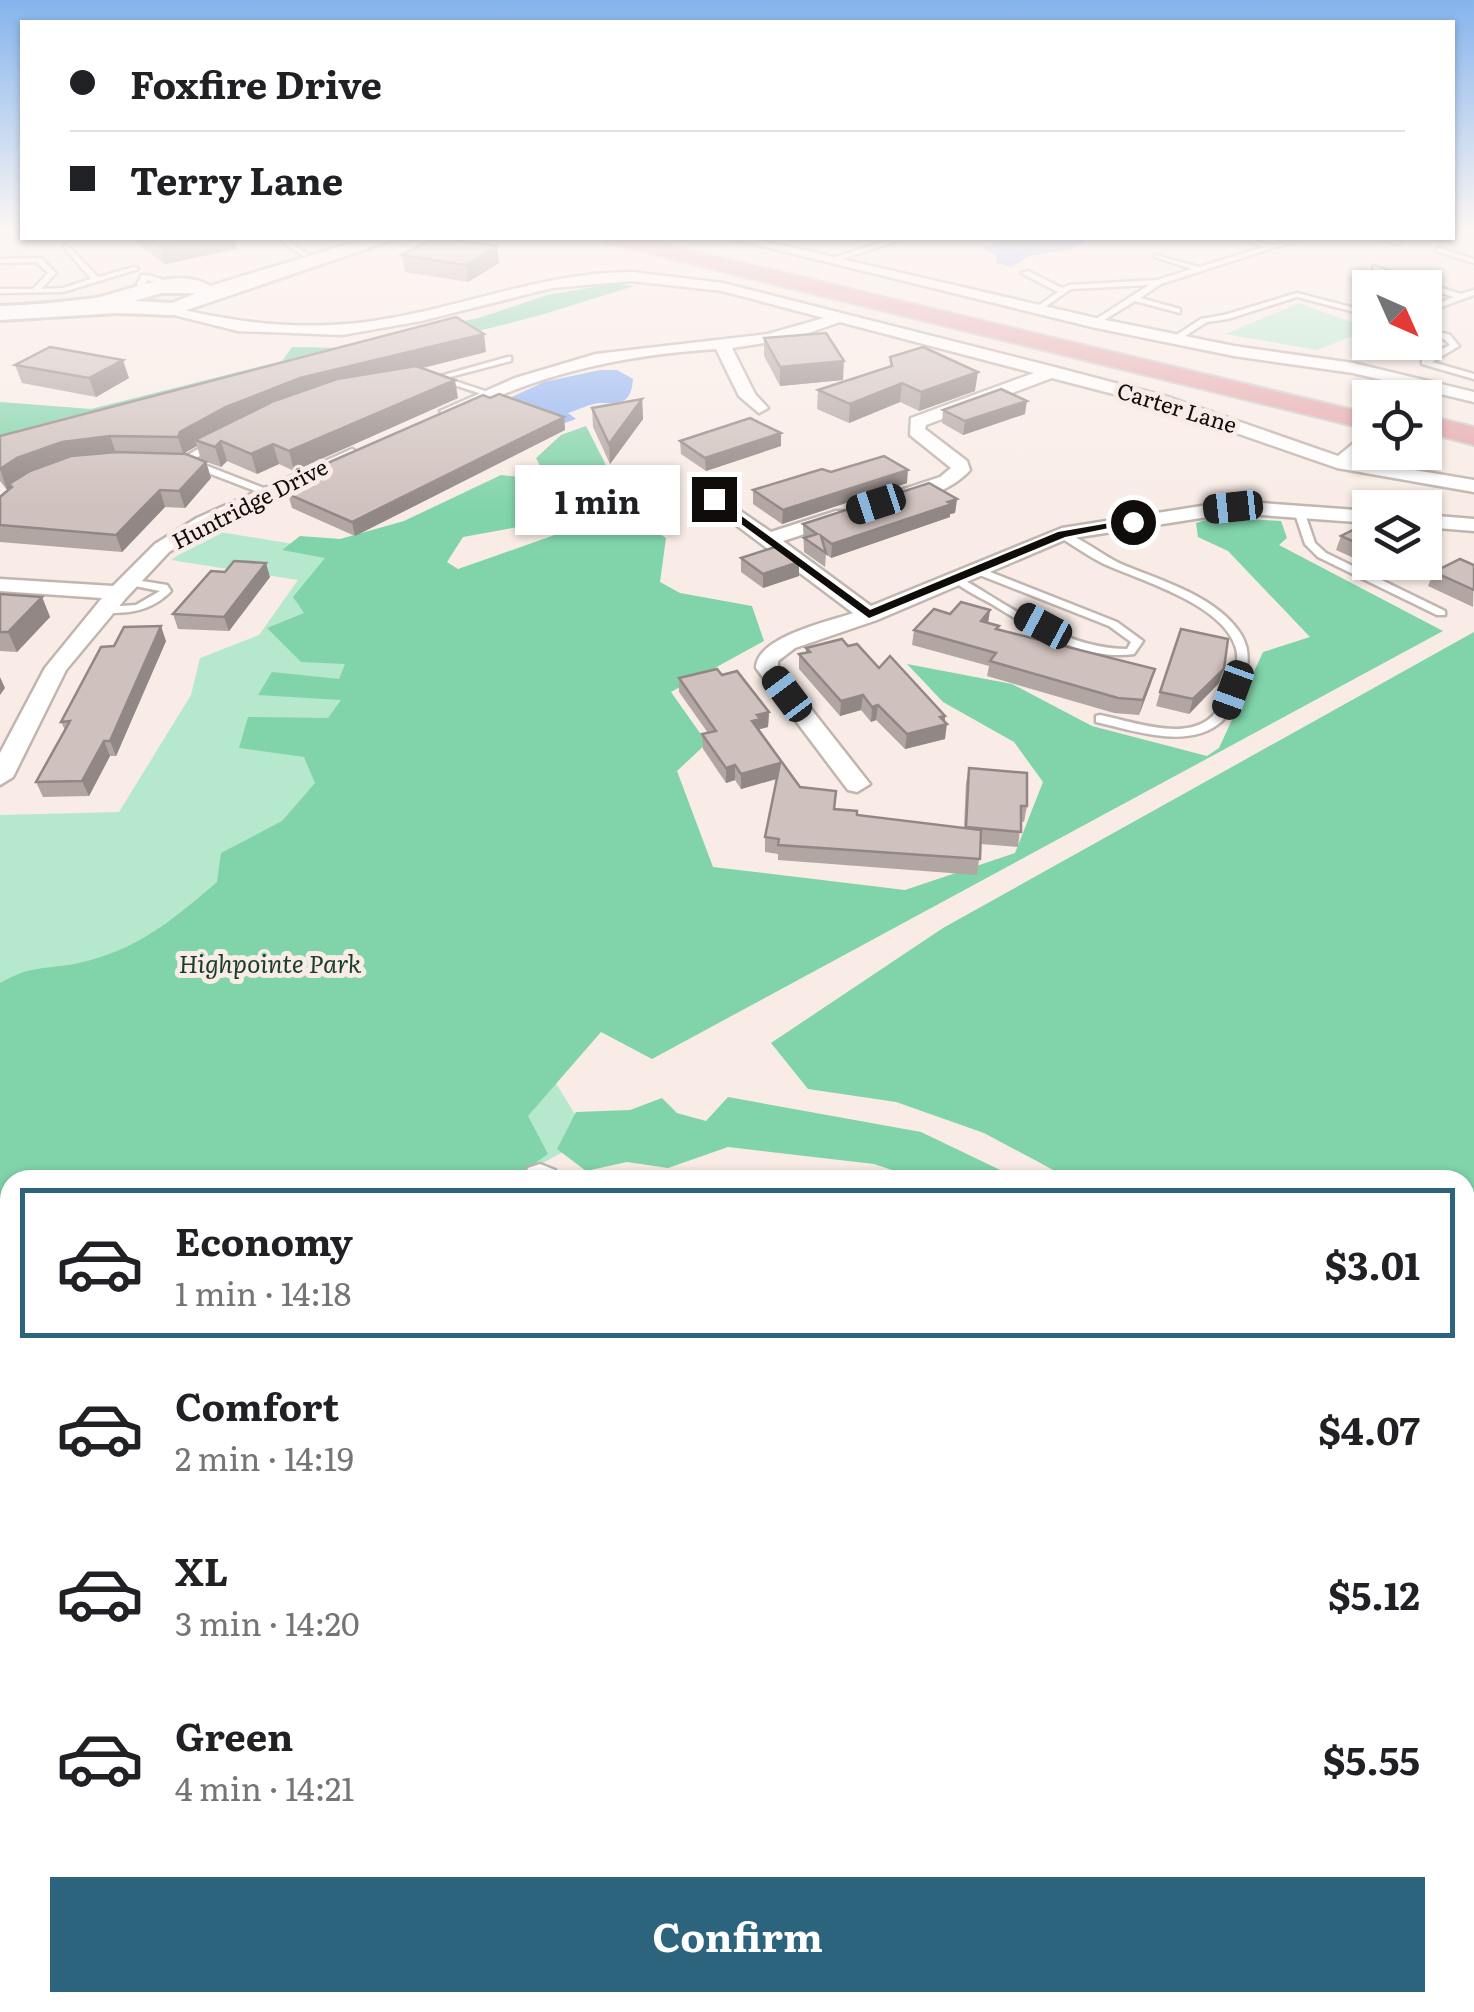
<!DOCTYPE html>
<html lang="en">
<head>
<meta charset="utf-8">
<style>
	body { margin:0; font-family:Literata,serif; background:#f2f2f2; color:#202124; height:100vh; display:flex; flex-direction:column; font-size:38px; white-space:nowrap }
	* { box-sizing:border-box; margin:0 }
	p { font-size:32px; color:#757577 }
	.icon { flex:none; width:55px; height:55px; fill:none; stroke:currentColor; stroke-width:2; stroke-linecap:round; stroke-linejoin:round }
	.map { position:relative; flex:1; overflow:hidden }
	.side { position:absolute; left:0px; top:1170px; width:1475px; height:842px; display:flex; flex-direction:column; background:#fff; border-radius:30px 30px 0 0; box-shadow:0 2px 8px #0004 }
	.side>* { flex:none }
	.top-card { position:absolute; left:20px; top:20px; width:1435px; height:220px; border-radius:0px; box-shadow:0 2px 8px #0004; display:grid; align-content:center; height:220px; padding:0 50px; background:#fff }
	.needle { width:65px; rotate:135deg }
	.tools { position:absolute; left:1352px; top:270px; display:grid; gap:20px }
	.tools a { display:grid; place-items:center; width:90px; height:90px; border-radius:0px; background:#fff; box-shadow:0 2px 8px #0004; font-size:50px }
	.end { position:absolute; width:45px; height:45px; margin:-22px; border:12px solid #100c0a; background:#fff; box-shadow:0 0 0 5px #fff }
	.from { border-radius:50% }
	.bubble { position:absolute; height:70px; border-radius:0px; background:#fff; box-shadow:0 2px 8px #0004; font-size:32px; font-weight:700; line-height:70px; text-align:center }
	.car { position:absolute; width:30px; height:60px; margin:-30px -15px; border-radius:12px; box-shadow:0 0 8px 2px #0007; background:linear-gradient(#222 24%,#8ab4d8 0 40%,#222 0 76%,#8ab4d8 0 86%,#222 0) }
	.top-card b { display:flex; align-items:center; gap:35px; height:95px; font-size:38px }
	.top-card b+b { border-top:2px solid #e0e0e0 }
	.top-card i { width:25px; height:25px; background:#202124 }
	ul { padding:18px 0 0; list-style:none }
	li { display:flex; align-items:center; gap:30px; height:150px; margin:0 20px 15px; padding:0 30px; border:5px solid transparent; border-radius:0px }
	li div { flex:1 }
	li b { display:block; font-size:38px }
	li em { font-style:normal; font-weight:700 }
	li.current { border-color:#2c647e }
	li>.icon { width:90px; height:90px; stroke-width:1.5 }
	.action { display:flex; gap:20px; margin-top:auto; padding:20px 50px }
	.action a { flex:1; height:115px; border-radius:0px; background:#2c647e; color:#fff; font-size:40px; font-weight:700; line-height:115px; text-align:center }
	.map>svg:first-child { display:block }
	.green { fill:#b5e8cc }
	.forest { fill:#81d4aa }
	.water { fill:#8fb3f4 }
	.lines { fill:none; stroke-linecap:round; stroke-linejoin:round }
	.lane-casing { stroke:#c1b5af; stroke-width:5 }
	.street-casing { stroke:#c1b5af; stroke-width:5 }
	.secondary-casing { stroke:#c1b5af; stroke-width:6 }
	.primary-casing { stroke:#cfcece; stroke-width:4 }
	.lane { fill:#fff; fill-rule:evenodd }
	.street { fill:#fff; fill-rule:evenodd }
	.secondary { fill:#fff; fill-rule:evenodd }
	.primary { fill:#e5a9ad; fill-rule:evenodd }
	.wall { fill:#b2a6a3 }
	.shaded-wall { fill:#918784 }
	.building { fill:#cfc1bd; stroke:#918784; stroke-width:2.5 }
	.route { fill:#100c0a }
	.labels { text-anchor:middle; stroke-width:10; stroke-linejoin:round; paint-order:stroke }
	.far-street-label { font-size:22px; fill:#100c0a; stroke:#f9ece6 }
	.park-label { font-size:25px; font-style:italic; fill:#183d2c; stroke:#f9ece6 }
</style>
</head>
<body>
<div class="map">
<svg width="1474" height="2012" viewBox="0 0 1474 2012">
	<rect width="100%" height="100%" fill="#f9ece6"/>
	<g class="green">
		<path d="M1299 303 1370 329 1317 350 1225 334Z"/>
		<path d="M214 531 450 570 485 968 589 1137 513 1180H10V1468L0 1473V815L119 812 191 695 200 658 259 635 298 580 171 560Z"/>
	</g>
	<g class="forest">
		<path d="M612 284 634 286 541 315 65 436 0 456V402L91 409 282 361 292 347 348 348 482 317 547 295Z"/>
		<path d="M586 426 607 467 627 478 621 501 583 515 463 537 447 562 458 569 623 511 666 538 660 582 680 593 752 606 764 641 671 692 707 743 677 771 713 867 905 890 1015 853 1043 782 1014 742 943 702 907 664 1012 684 1092 726 1207 756 1219 748 1263 652 1310 637 1228 551 1198 537 1196 523 1216 517 1281 521 1287 538 1279 545 1443 631 652 1059 601 1032 528 1116 548 1154 511 1180H10V1468L0 1473V983C36 962 54 971 91 960 144 945 176 917 217 882L221 853 282 821 315 783 304 757 239 748 248 717 328 718 341 700 258 695 272 672 339 679 345 664 301 662 267 628 304 613 293 597 325 558 282 550 300 536 340 539 404 521 501 475 526 478 543 472 536 458 561 435Z"/>
		<path d="M1474 632V1518H1465V1180H1072L984 1133 896 1102 808 1089 771 1043 943 928Z"/>
		<path d="M728 1097 921 1132 1021 1180H922L874 1164 728 1147 668 1168 627 1162 586 1171 557 1149 576 1112 630 1110 662 1098 677 1113 706 1121Z"/>
	</g>
	<g class="water">
		<path d="M1007 238H1081L1084 242 1071 249 1030 256 1011 267 996 263 997 257 982 247Z"/>
		<path d="M600 370H617L633 379C631 404 622 403 601 403 591 403 578 410 568 413L576 419 556 426 501 402 544 382Z"/>
	</g>
	<g class="lines">
		<defs>
			<g id="lane">
				<path d="M277 238H284L309 255 303 256Z"/>
				<path d="M896 238H905L833 262 826 260Z"/>
				<path d="M1240 238C1251 237 1261 245 1272 245 1283 245 1293 237 1304 238L1161 284 1140 298 1180 309V313L1135 301 1096 325 1093 321 1149 285 1071 289 1038 312 1035 308 1058 292 1021 273 1028 271 1062 288 1069 285 1157 280 1192 269 1155 257V255L1199 267 1264 247Z"/>
				<path d="M1379 238H1388L1401 242 1398 244Z"/>
				<path d="M66 244 98 277 134 267 138 269 63 292 0 293V289H33L48 273 36 262 0 263V259L41 258 56 273 41 289 63 288 91 279 64 247Z"/>
				<path d="M1438 248 1474 259V263L1436 251Z"/>
				<path d="M1373 266 1461 294 1474 290V295L1425 313V308L1454 297 1373 270Z"/>
				<path d="M142 275H148L179 285 175 287 147 280 145 284 148 291 141 293 137 284Z"/>
				<path d="M1297 293 1370 312V316L1297 297 1228 319 1207 322 1177 341 1170 339 1201 319 1224 315Z"/>
				<path d="M1425 328 1450 335 1459 346 1432 362 1474 374V379L1422 364V360L1450 345 1444 339 1425 333Z"/>
				<path d="M508 357H511V361L446 378 488 392V396L433 378Z"/>
				<path d="M212 441 220 443 196 458 197 462 269 490V494H263L190 466 188 455Z"/>
				<path d="M1299 508 1304 511 1315 543 1326 553 1445 611V615H1437L1318 557 1305 544 1294 511Z"/>
				<path d="M1058 532C1074 532 1102 555 1119 563 1158 580 1212 594 1238 630 1250 646 1250 663 1243 681 1238 695 1232 711 1222 721 1190 751 1132 730 1096 722V716L1100 715C1135 722 1198 747 1220 706 1229 691 1241 666 1236 648 1223 604 1142 581 1104 564 1088 556 1074 546 1058 536Z"/>
				<path d="M972 568H980L1117 622 1143 641 1134 654C1082 661 1032 629 990 603 976 596 962 588 950 579L959 577C1010 606 1065 649 1127 649L1131 642 1109 626 972 572Z"/>
				<path d="M129 579 167 585 171 591C152 611 127 615 100 612V608L104 607 136 605 160 591 125 584 124 582Z"/>
			</g>
			<g id="street">
				<path d="M729 238H751L1096 318 1234 346 1353 363 1474 392V402L1353 373 1234 356 1096 328Z"/>
				<path d="M632 272 723 283 1058 368 1168 397 1338 456 1370 430V444L1354 460 1474 480V492L1337 468 1156 405 1052 378 926 425 925 429 967 461 970 470C955 488 913 506 889 502V494L940 477 951 468 910 435 911 418 1034 373 840 322 791 339 732 348 755 394 768 408 759 413 739 396 716 349C642 354 573 366 504 394 487 400 455 423 440 411L515 378 596 354 768 334 824 318 722 291 632 281 552 288 421 321 342 335 238 331 154 310 162 305C238 324 313 333 391 318 472 304 548 272 632 272Z"/>
				<path d="M352 449 361 454 358 458 211 526 169 552 126 598 66 670 13 777 0 785V753L45 668 102 598 0 591V579L113 586 155 544 197 518Z"/>
				<path d="M714 493 771 532 836 511H850V519L783 541 871 606 1062 528 1233 501 1370 511V523L1233 513 1067 539 877 620 795 648 778 661V667L870 784 857 792 848 790 756 668C756 637 828 622 853 613L707 503V495Z"/>
				<path d="M1425 515 1474 519V531L1425 527Z"/>
				<path d="M540 1164 555 1170 560 1180H524L528 1168Z"/>
				<path d="M10 1706V1755L0 1759V1710Z"/>
				<path d="M1465 1867 1474 1870V1922L1465 1919Z"/>
				<path d="M509 2002H567L563 2012H505Z"/>
			</g>
			<path id="secondary" d="M369 238H398L172 315 118 313 0 320V306C32 305 63 302 95 298 128 292 177 266 210 286ZM161 293H193L194 294 172 303 135 301Z"/>
			<g id="primary">
				<path d="M603 238H639L1370 414V430L606 243Z"/>
				<path d="M1425 415 1474 427V445L1425 432Z"/>
			</g>
		</defs>
		<use href="#lane" class="lane-casing"/>
		<use href="#street" class="street-casing"/>
		<use href="#secondary" class="secondary-casing"/>
		<use href="#primary" class="primary-casing"/>
		<use href="#lane" class="lane"/>
		<use href="#street" class="street"/>
		<use href="#secondary" class="secondary"/>
		<use href="#primary" class="primary"/>
	</g>
	<g class="wall">
		<path d="M130 238H234L237 249 165 264Z"/>
		<path d="M402 255 499 263 468 282 405 272Z"/>
		<path d="M764 338 843 380 780 386 764 356Z"/>
		<path d="M486 352 423 368 458 398 294 471 279 464 257 474 227 461 221 467 201 460 197 446 186 452 185 454 206 462 211 478 185 508 165 507 122 552 0 542V497L7 490 0 481V436Z"/>
		<path d="M890 357 975 391 919 411 900 402 849 423 817 409 818 390 890 367Z"/>
		<path d="M15 365 129 378 96 397 22 383Z"/>
		<path d="M642 399 643 419 610 464 593 427 592 408Z"/>
		<path d="M943 410 1025 414 963 435 942 423Z"/>
		<path d="M564 417 565 430 355 536 292 508 288 494 319 480 316 468Z"/>
		<path d="M680 441 781 446 706 471 681 454Z"/>
		<path d="M831 472 907 483 782 524 753 504V490Z"/>
		<path d="M957 499 955 513 950 514V517L831 558 826 554 825 567 804 552 803 524Z"/>
		<path d="M1370 523V562L1424 563 1396 577 1336 550 1341 536Z"/>
		<path d="M741 558 799 576 763 588 741 572Z"/>
		<path d="M1474 565 1473 607 1428 586 1434 572Z"/>
		<path d="M270 577 229 631 178 629 173 614Z"/>
		<path d="M0 594 42 597 50 617 17 652 0 651Z"/>
		<path d="M988 623 999 630 1151 683 1139 715 1114 713 987 676 989 666 912 645 914 630Z"/>
		<path d="M166 641 116 756H110L89 796 43 797 36 782 65 730 61 722 114 646Z"/>
		<path d="M848 646 945 716V739L905 749 876 720 871 722 861 710 840 716 799 669V654L806 653V648Z"/>
		<path d="M722 675 769 712 768 727 760 729V733L800 787 835 809 857 815 964 828 966 783 969 768 1027 806 1024 822 1021 821 1018 847 981 844 977 875 778 860V854L765 852V837L777 779 741 789 735 780 726 783 703 749 702 734 708 733 679 692V678Z"/>
		<path d="M1219 683 1189 714 1156 706 1160 692Z"/>
		<path d="M1318 2002H1335L1323 2007Z"/>
	</g>
	<g class="shaded-wall">
		<path d="M195 238H234L237 249 165 264 159 245Z"/>
		<path d="M497 246 499 263 468 282 466 265Z"/>
		<path d="M484 334 486 352 304 397 195 440 197 446 186 452 184 457 178 437 180 432 226 407 300 378Z"/>
		<path d="M123 360 129 378 96 397 89 378Z"/>
		<path d="M844 361 843 380 780 386V367Z"/>
		<path d="M978 372 975 391 919 411 921 392Z"/>
		<path d="M455 380 458 398 294 471 289 451Z"/>
		<path d="M902 383 900 402 849 423 850 404Z"/>
		<path d="M642 399 643 419 610 464 609 444Z"/>
		<path d="M1027 401 1025 414 963 435 965 421Z"/>
		<path d="M564 417 565 430 355 536 352 522Z"/>
		<path d="M781 433V446L706 471 705 458Z"/>
		<path d="M110 436 117 456 9 484 11 488 7 490 0 469 17 458 62 442Z"/>
		<path d="M221 441 227 461 221 467 215 447Z"/>
		<path d="M273 444 279 464 257 474 251 454Z"/>
		<path d="M206 462 211 478 185 508 179 491Z"/>
		<path d="M908 470 907 483 782 524 783 510Z"/>
		<path d="M160 490 165 507 122 552 116 535Z"/>
		<path d="M957 499 955 513 950 514V517L831 558 832 544Z"/>
		<path d="M799 562V576L763 588V574Z"/>
		<path d="M1424 562V563L1396 577 1402 563Z"/>
		<path d="M266 563 270 577 229 631 224 617Z"/>
		<path d="M42 597 50 617 17 652 8 632Z"/>
		<path d="M990 610 988 624 981 621Z"/>
		<path d="M161 626 166 641 116 756 110 741Z"/>
		<path d="M1155 669 1151 683 1139 715 1143 700Z"/>
		<path d="M1224 669 1219 683 1189 714 1193 699Z"/>
		<path d="M0 677 5 688 0 695Z"/>
		<path d="M863 695 861 710 840 716 841 701Z"/>
		<path d="M878 705 876 720 871 722 872 707Z"/>
		<path d="M769 712 768 727 760 729V734L752 721 757 715Z"/>
		<path d="M945 716 944 725 947 724 945 739 905 749 907 734Z"/>
		<path d="M104 741 110 756 89 796 82 781Z"/>
		<path d="M780 763 779 778 741 789V774Z"/>
		<path d="M735 765V780L726 783V768Z"/>
		<path d="M10 1610V1628L0 1634V1616Z"/>
		<path d="M10 1949V1965L0 1973V1956Z"/>
		<path d="M341 2002H355L343 2012H329Z"/>
	</g>
	<g class="building">
		<path d="M150 238H195L159 245Z"/>
		<path d="M434 238H441L497 246 466 265 402 255Z"/>
		<path d="M456 317 484 334 300 378 226 407 180 432 178 437 110 436 62 442 17 458 0 469V436Z"/>
		<path d="M826 333 844 361 780 367 764 338Z"/>
		<path d="M50 347 123 360 89 378 15 365Z"/>
		<path d="M923 347 978 372 921 392 902 383 850 404 818 390 892 366 890 357Z"/>
		<path d="M416 366 455 380 289 451 273 444 251 454 221 441 215 447 195 440 274 401 337 379Z"/>
		<path d="M1001 389 1027 401 965 421 943 410Z"/>
		<path d="M499 394 564 417 352 522 288 494 330 474 316 468 483 395 490 398Z"/>
		<path d="M642 399 609 444 592 408Z"/>
		<path d="M750 418 781 433 705 458 680 441Z"/>
		<path d="M117 452 186 454 206 462 179 491 160 490 116 535 0 525V497L12 487 9 484 30 471 71 456Z"/>
		<path d="M884 456 908 470 783 510 753 490 822 469 831 472Z"/>
		<path d="M929 483 957 499 948 502 952 504 832 544 821 536 826 553 804 538 817 534 803 524Z"/>
		<path d="M1369 522 1370 549 1341 536Z"/>
		<path d="M778 546 799 562 763 574 741 558Z"/>
		<path d="M1460 559 1474 565V590L1434 572Z"/>
		<path d="M234 561 266 563 224 617 173 614 211 571 225 572Z"/>
		<path d="M0 594 42 597 8 632H0Z"/>
		<path d="M961 602 990 610 981 621 999 626 996 629 1155 669 1143 700 1118 698 990 661 996 653 914 630 934 609 950 614Z"/>
		<path d="M161 626 110 741H104L82 781 36 782 70 721 61 722 101 647 114 646 124 627Z"/>
		<path d="M1181 629 1228 639 1224 669 1193 699 1160 692Z"/>
		<path d="M842 639 848 646 857 644 879 668 890 656 945 716 940 717 947 724 907 734 878 705 872 707 863 695 841 701 799 654 810 652 806 648Z"/>
		<path d="M717 669 722 675 737 671 769 712 757 715 761 719 752 721 800 787 836 791 834 809 857 811V815L981 830 980 859 778 845 779 839 765 837 780 763 741 774 735 765 726 768 702 734 716 731 679 678Z"/>
		<path d="M969 768 1027 773V806H1021V832L966 827Z"/>
		<path d="M10 1534V1610L0 1616V1540Z"/>
		<path d="M10 1829V1949L0 1956V1836Z"/>
		<path d="M161 2002H341L329 2012H148Z"/>
		<path d="M754 2002H907L914 2012H759Z"/>
	</g>
	<linearGradient id="sky" x2="0" y2="1"><stop stop-color="#84b4ed"/><stop offset="0.45" stop-color="#fcf6f4"/><stop offset="1" stop-color="#fcf6f4" stop-opacity="0"/></linearGradient>
	<rect width="1474" height="509" fill="url(#sky)"/>
	<path class="route" d="M714 496 870 610 1058 532 1133 519 1138 522 1065 537 869 618 710 501Z"/>
	<g class="labels">
		<g class="far-street-label">
			<text transform="translate(1177 408) rotate(17)" y="8">Carter Lane</text>
			<text transform="translate(250 504) rotate(-27)" y="8">Huntridge Drive</text>
		</g>
		<g class="park-label">
			<text x="270" y="973">Highpointe Park</text>
		</g>
	</g>
</svg>
<div class="tools">
<a><svg class="needle" viewBox="-14 -14 28 28"><path d="M0-13l5 13h-10z" fill="#e53935"/><path d="M0 13l5-13h-10z" fill="#757577"/></svg></a>
<a><svg class="icon" aria-label="locate" viewBox="0 0 24 24"><circle cx="12" cy="12" r="6"/><path d="M12 2v4M12 18v4M2 12h4M18 12h4"/></svg></a>
<a><svg class="icon" aria-label="layers" viewBox="0 0 24 24"><path d="M12 4l9 5-9 5-9-5zM3 14l9 5 9-5"/></svg></a>
</div>
<i class="end from" style="left:1133px;top:522px"></i>
<i class="end" style="left:714px;top:499px"></i>
<div class="bubble" style="left:515px;top:465px;width:165px">1 min</div>
<i class="car" style="left:876px;top:504px;rotate:252deg"></i>
<i class="car" style="left:1233px;top:507px;rotate:264deg"></i>
<i class="car" style="left:1043px;top:626px;rotate:298deg"></i>
<i class="car" style="left:1233px;top:690px;rotate:200deg"></i>
<i class="car" style="left:787px;top:694px;rotate:323deg"></i>
<div class="top-card">
<b><i class="from"></i>Foxfire Drive</b>
<b><i></i>Terry Lane</b>
</div>
<section class="side">
<ul>
<li class="current"><svg class="icon" aria-label="car" viewBox="0 0 24 24"><path d="M5 17H2v-5l4-1 3-4h7l3 4 3 1v5h-3M9 17h6M6 11h13"/><circle cx="7" cy="17" r="2"/><circle cx="17" cy="17" r="2"/></svg><div><b>Economy</b><p>1 min · 14:18</p></div><em>$3.01</em></li>
<li><svg class="icon" aria-label="car" viewBox="0 0 24 24"><path d="M5 17H2v-5l4-1 3-4h7l3 4 3 1v5h-3M9 17h6M6 11h13"/><circle cx="7" cy="17" r="2"/><circle cx="17" cy="17" r="2"/></svg><div><b>Comfort</b><p>2 min · 14:19</p></div><em>$4.07</em></li>
<li><svg class="icon" aria-label="car" viewBox="0 0 24 24"><path d="M5 17H2v-5l4-1 3-4h7l3 4 3 1v5h-3M9 17h6M6 11h13"/><circle cx="7" cy="17" r="2"/><circle cx="17" cy="17" r="2"/></svg><div><b>XL</b><p>3 min · 14:20</p></div><em>$5.12</em></li>
<li><svg class="icon" aria-label="car" viewBox="0 0 24 24"><path d="M5 17H2v-5l4-1 3-4h7l3 4 3 1v5h-3M9 17h6M6 11h13"/><circle cx="7" cy="17" r="2"/><circle cx="17" cy="17" r="2"/></svg><div><b>Green</b><p>4 min · 14:21</p></div><em>$5.55</em></li>
</ul>
<div class="action"><a>Confirm</a></div>
</section>
</div>
</body>
</html>
